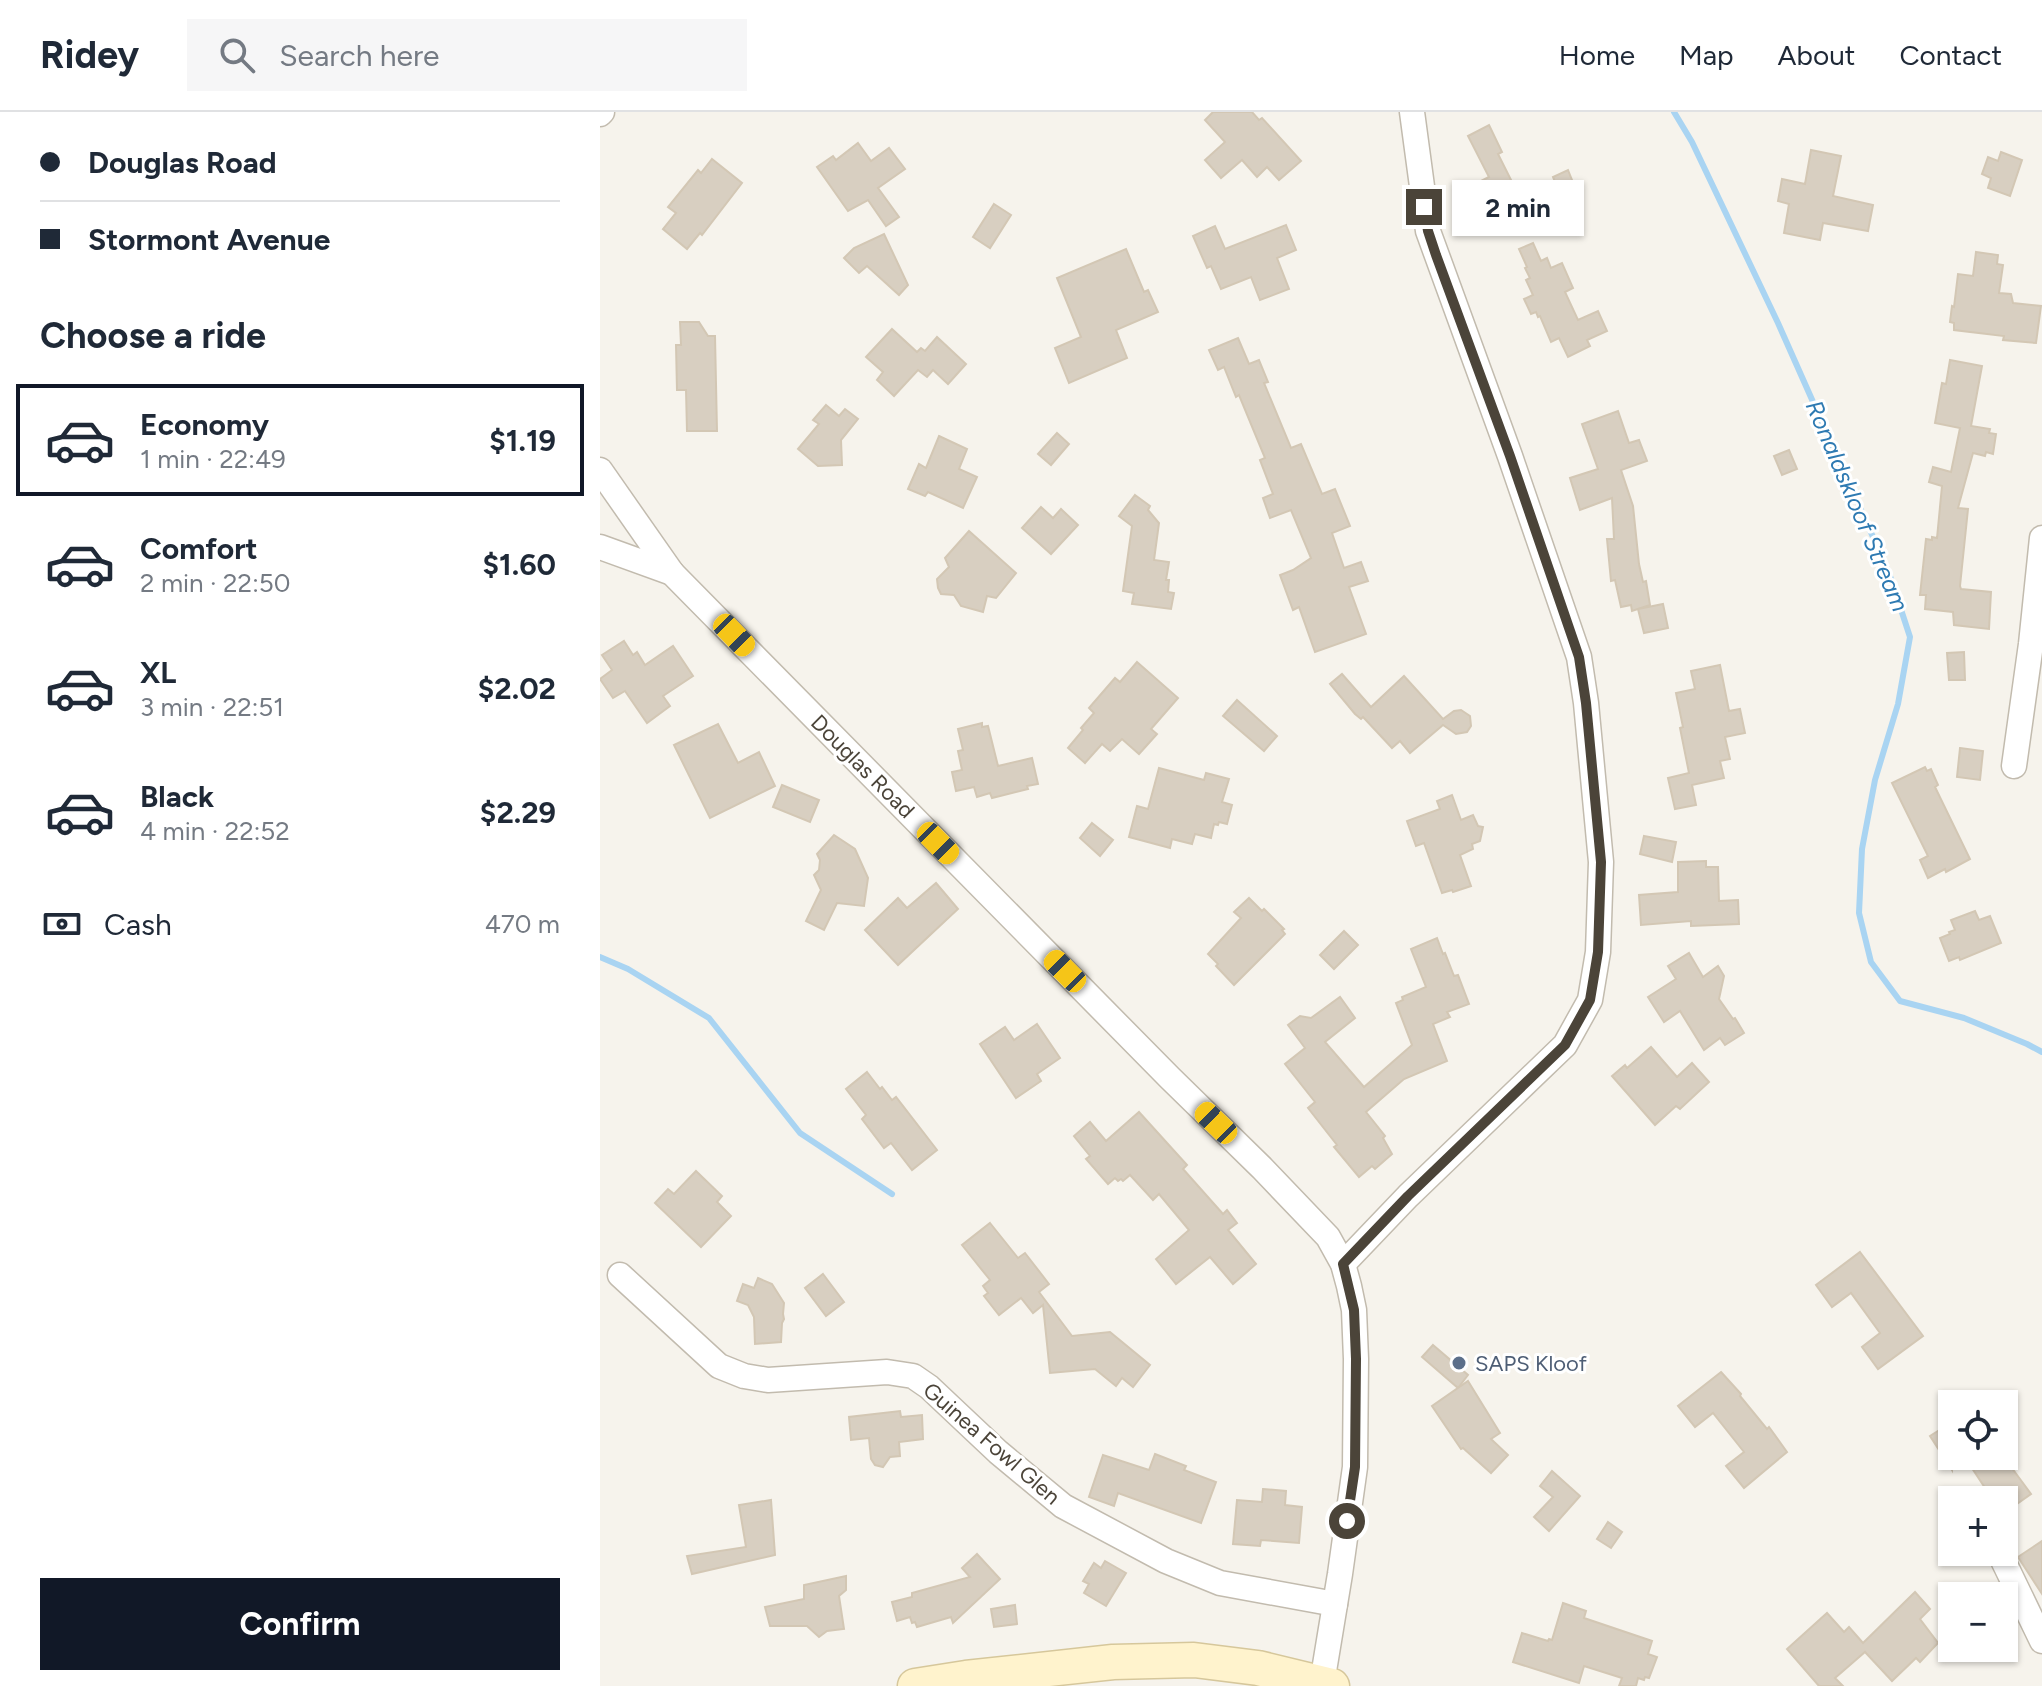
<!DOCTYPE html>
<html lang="en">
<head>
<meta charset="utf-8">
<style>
	body { margin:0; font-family:Figtree,sans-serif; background:#f6f6f7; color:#1f2937; height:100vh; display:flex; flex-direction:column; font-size:30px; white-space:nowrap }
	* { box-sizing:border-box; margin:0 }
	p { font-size:26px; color:#747a83 }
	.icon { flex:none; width:44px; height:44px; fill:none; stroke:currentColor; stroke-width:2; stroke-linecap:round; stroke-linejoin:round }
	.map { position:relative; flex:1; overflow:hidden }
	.details { display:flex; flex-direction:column; background:#fff; width:600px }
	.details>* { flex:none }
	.banner { display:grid; align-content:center; height:176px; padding:0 40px; background:#fff }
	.fabs { position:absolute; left:1338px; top:1278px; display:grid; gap:16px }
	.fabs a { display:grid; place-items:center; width:80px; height:80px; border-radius:0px; background:#fff; box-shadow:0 2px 6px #0004; font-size:40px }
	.end { position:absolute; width:36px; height:36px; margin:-18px; border:10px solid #4b4439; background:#fff; box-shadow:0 0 0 4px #fff }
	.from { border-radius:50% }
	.bubble { position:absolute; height:56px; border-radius:0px; background:#fff; box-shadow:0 2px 6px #0004; font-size:26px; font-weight:700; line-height:56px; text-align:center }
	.car { position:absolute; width:24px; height:48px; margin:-24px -12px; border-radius:10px; box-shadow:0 0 6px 2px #0007; background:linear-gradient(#f5c518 24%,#345 0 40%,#f5c518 0 76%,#345 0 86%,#f5c518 0) }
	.banner b { display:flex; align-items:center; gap:28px; height:76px; font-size:30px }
	.banner b+b { border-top:2px solid #e0e1e3 }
	.banner i { width:20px; height:20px; background:#1f2937 }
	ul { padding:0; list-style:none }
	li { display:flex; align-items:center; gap:24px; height:112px; margin:0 16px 12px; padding:0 24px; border:4px solid transparent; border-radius:0px }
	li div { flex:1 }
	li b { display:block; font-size:30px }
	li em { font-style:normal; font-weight:700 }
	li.selected { border-color:#111827 }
	li>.icon { width:72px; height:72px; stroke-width:1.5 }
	h2 { padding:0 40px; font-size:36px; line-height:96px }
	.pay { display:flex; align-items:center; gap:20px; height:88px; padding:0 40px; font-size:30px }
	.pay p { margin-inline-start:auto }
	.button { display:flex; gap:16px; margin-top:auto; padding:16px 40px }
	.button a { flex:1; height:92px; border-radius:0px; background:#111827; color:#fff; font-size:32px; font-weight:700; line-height:92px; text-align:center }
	header { display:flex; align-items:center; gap:48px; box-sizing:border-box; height:112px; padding:0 40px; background:#fff; border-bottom:2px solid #e0e1e3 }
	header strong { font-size:38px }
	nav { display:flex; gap:44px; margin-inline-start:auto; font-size:28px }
	.search { width:560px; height:72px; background:#f6f6f7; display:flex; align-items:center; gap:20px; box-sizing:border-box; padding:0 28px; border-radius:0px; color:#747a83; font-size:30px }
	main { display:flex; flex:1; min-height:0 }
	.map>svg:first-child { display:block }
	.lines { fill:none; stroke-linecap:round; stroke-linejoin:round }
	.stream { stroke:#a9d4f2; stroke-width:6 }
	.building { fill:#d8cfc1; stroke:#d3c7b4; stroke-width:2 }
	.street-casing { stroke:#c2bbae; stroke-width:27 }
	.secondary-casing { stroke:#d6c79b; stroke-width:37 }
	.street { stroke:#fff; stroke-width:24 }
	.secondary { stroke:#fff3cd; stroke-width:34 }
	.route { stroke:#4b4439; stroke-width:10 }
	.service-dot { fill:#5c6f8a; stroke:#fff; stroke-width:3 }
	.labels { text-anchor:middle; stroke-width:6; stroke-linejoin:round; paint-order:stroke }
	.street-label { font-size:22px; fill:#4b4439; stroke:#fff }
	.service-label { font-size:22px; fill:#4e5e75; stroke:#fff; text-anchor:start }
	.water-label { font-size:24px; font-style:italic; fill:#2e7ab2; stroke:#fff }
</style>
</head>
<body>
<header>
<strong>Ridey</strong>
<div class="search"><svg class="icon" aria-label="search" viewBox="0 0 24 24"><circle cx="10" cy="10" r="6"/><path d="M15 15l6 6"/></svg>Search here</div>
<nav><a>Home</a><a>Map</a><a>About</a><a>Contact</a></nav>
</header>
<main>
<section class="details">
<div class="banner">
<b><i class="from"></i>Douglas Road</b>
<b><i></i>Stormont Avenue</b>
</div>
<h2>Choose a ride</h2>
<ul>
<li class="selected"><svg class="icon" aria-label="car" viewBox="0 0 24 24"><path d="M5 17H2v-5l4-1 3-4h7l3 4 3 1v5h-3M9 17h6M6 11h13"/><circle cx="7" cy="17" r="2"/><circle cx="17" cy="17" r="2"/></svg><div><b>Economy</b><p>1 min · 22:49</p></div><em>$1.19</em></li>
<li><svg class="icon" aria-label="car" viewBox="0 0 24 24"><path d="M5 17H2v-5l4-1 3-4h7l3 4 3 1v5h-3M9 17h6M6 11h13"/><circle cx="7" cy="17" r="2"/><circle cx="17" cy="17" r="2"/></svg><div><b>Comfort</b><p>2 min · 22:50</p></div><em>$1.60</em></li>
<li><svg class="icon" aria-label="car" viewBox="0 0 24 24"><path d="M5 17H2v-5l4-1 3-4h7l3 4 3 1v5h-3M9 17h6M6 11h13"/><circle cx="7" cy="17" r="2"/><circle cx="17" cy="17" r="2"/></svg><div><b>XL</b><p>3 min · 22:51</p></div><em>$2.02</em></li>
<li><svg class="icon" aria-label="car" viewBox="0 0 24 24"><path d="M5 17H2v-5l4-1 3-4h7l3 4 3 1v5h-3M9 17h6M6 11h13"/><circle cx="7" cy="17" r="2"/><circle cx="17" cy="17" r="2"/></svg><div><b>Black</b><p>4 min · 22:52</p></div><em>$2.29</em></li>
</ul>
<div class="pay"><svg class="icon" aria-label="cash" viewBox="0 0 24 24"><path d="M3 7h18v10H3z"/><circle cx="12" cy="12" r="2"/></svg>Cash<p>470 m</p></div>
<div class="button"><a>Confirm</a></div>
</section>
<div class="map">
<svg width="1442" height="1574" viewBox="0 0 1442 1574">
	<rect width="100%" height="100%" fill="#f6f3ec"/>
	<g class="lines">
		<g class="stream">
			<path d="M1074 0 1092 30 1178 211 1289 461 1310 525 1298 592 1275 668 1262 737 1259 801 1271 850 1300 889 1364 906 1427 932 1442 940"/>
			<path d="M0 845 28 857 109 906 200 1021 292 1082"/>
		</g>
	</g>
	<g class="building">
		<path d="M613 0H652L659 8 662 6 701 49 679 68 667 55 657 65 642 48 621 66 605 48 625 30 605 8Z"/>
		<path d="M889 13 902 40 898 42 926 98 910 105 897 79 884 85 877 71 889 65 868 24Z"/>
		<path d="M258 31 271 49 289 36 305 57 278 76 299 105 286 114 268 88 248 99 217 55 233 44 236 48Z"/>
		<path d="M1211 38 1241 44 1233 84 1273 93 1268 119 1223 111 1220 128 1184 121 1189 92 1178 89 1182 67 1205 72Z"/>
		<path d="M1401 40 1422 48 1410 84 1388 76 1391 66 1382 62 1388 45 1398 49Z"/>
		<path d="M112 47 142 71 102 123 100 121 87 137 63 117 76 101 68 95 98 58 101 61Z"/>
		<path d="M968 58 976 78 961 84 953 65Z"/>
		<path d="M394 92 411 103 390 136 373 125Z"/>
		<path d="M686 113 696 138 677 146 689 177 660 188 651 165 621 177 611 154 607 156 593 124 615 114 625 137Z"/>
		<path d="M284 122 308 173 299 183 267 154 259 161 244 146 254 136Z"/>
		<path d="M933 131 941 149 947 146 951 156 962 151 973 176 965 180 978 208 998 199 1007 219 987 228 990 234 968 245 959 226 951 230 940 204 938 205 936 200 931 202 924 187 933 183 926 168 930 166 925 156 927 155 919 137Z"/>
		<path d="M526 137 544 180 548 178 558 200 516 218 527 246 469 271 455 236 481 225 457 166Z"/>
		<path d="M1376 140 1398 143 1397 152 1403 153 1399 181 1411 182 1413 191 1441 194 1436 231 1403 228 1404 224 1354 218V211L1350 210 1352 194 1354 195 1358 162 1373 164Z"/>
		<path d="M80 210H99L108 224H115L117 319H87L86 278H77L76 233H81Z"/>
		<path d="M292 217 317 240 321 236 325 239 337 225 366 252 348 272 333 258 327 265 318 258 294 284 277 268 283 260 266 245Z"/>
		<path d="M638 226 649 252 659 248 668 270 664 271 691 336 701 332 722 382 735 377 750 414 732 421 744 456 761 450 768 469 749 475 766 522 715 540 699 495 693 498 680 463 693 458 711 446 691 398 670 406 663 386 673 382 660 348 665 346 639 283 636 285 624 255 618 258 609 238Z"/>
		<path d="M1350 248 1382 254 1371 314 1390 317 1389 321 1396 322 1393 342 1386 340 1385 344 1373 341 1358 396 1368 397 1360 474 1361 477 1391 480 1389 517 1354 513 1353 500 1325 497 1326 483H1320L1326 427 1332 428V425L1337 426 1342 374 1329 370 1333 355 1351 360 1360 316 1335 311 1342 271 1346 272Z"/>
		<path d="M226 293 239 304 245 297 258 307 241 328 242 353 218 354 198 337 219 312 213 308Z"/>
		<path d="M1018 299 1029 331 1039 328 1047 349 1021 358 1033 394 1039 452 1043 470 1046 469 1050 493 1032 499 1031 493 1021 495 1015 468 1011 469 1007 427H1014L1012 386 980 398 970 366 998 357 982 312Z"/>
		<path d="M457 321 469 332 451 353 438 342Z"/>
		<path d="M339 324 367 337 359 357 377 365 363 396 328 380 325 384 308 377 319 352 326 356Z"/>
		<path d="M1189 338 1197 357 1182 363 1174 344Z"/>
		<path d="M535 383 550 394 548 398 559 411 554 448 569 450 566 468H569L568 480 574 481 571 497 532 492 534 481 523 479 532 414 519 404Z"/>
		<path d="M441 395 453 406 461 397 478 413 451 442 422 416Z"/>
		<path d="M369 419 416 461 396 486 387 484 383 500 361 494 354 483 341 482 338 476 337 467 349 455 345 446Z"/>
		<path d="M1063 492 1068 516 1044 521 1038 497Z"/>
		<path d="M24 529 33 543 37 540 45 553 73 534 93 564 63 584 70 594 47 611 25 579 13 586 0 567 12 558 2 543Z"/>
		<path d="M1364 540 1365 568H1349L1347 541Z"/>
		<path d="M537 550 578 586 551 617 557 622 539 642 522 627 510 639 502 632 485 651 468 636 483 618 481 616 494 601 489 596 515 566 520 570Z"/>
		<path d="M1120 553 1129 599 1140 597 1145 621 1125 625 1130 647 1120 649 1124 666 1092 673 1096 693 1075 697 1068 666 1089 661 1080 616 1083 615 1076 581 1095 577 1091 559Z"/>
		<path d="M742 562 771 595 804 564 843 607 854 599 861 598 870 604 871 614 867 620 856 622 843 613 810 641 800 629 792 636 763 605 761 607 755 602 730 572Z"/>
		<path d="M637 588 677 624 664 639 623 604Z"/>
		<path d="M382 611V615L388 614 398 654 432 646 438 672 427 674 428 677 392 686 390 681 377 685 374 675 356 679 352 660 362 658 358 639 363 638 358 617Z"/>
		<path d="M118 612 138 651 159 640 175 674 110 706 74 633Z"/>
		<path d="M1360 636 1383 639 1380 668 1357 665Z"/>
		<path d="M1325 655 1327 659 1331 657 1338 673 1335 675 1370 747 1346 760 1345 757 1328 766 1320 748 1328 744 1292 671Z"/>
		<path d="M559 656 604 668 606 661 629 667 622 690 632 693 627 712 619 710 618 713 614 712 611 726 595 722 592 732 572 727 570 736 529 725 537 694 548 697Z"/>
		<path d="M182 673 219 688 210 710 173 695Z"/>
		<path d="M852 683 861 708 873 703 878 714 883 715 880 729 872 732 873 737 860 743 871 774 853 780 852 778 842 781 824 731 816 734 807 709 840 697 837 689Z"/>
		<path d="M492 711 513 728 500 744 480 726Z"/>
		<path d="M234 723 255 737 268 766 264 794 237 791 224 818 206 809 221 778 214 763 219 758 220 748 217 742Z"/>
		<path d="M1044 724 1076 730 1072 750 1040 742Z"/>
		<path d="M1106 749V755H1118L1119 789 1138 788 1139 812 1091 814V809L1041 813 1039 783 1078 780V750Z"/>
		<path d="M336 771 358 797 298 853 265 818 298 786 307 796Z"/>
		<path d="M649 786 662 799 664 797 684 817 682 818 685 822 634 873 616 854 618 852 608 842 641 806 634 800Z"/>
		<path d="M1375 799 1379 808 1390 804 1401 831 1360 848 1359 845 1349 849 1340 826 1350 822 1349 820 1355 818 1351 808Z"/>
		<path d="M744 819 758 833 734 857 720 843Z"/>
		<path d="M837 826 843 842 845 841 854 864 858 863 869 892 847 900 850 905 833 912 847 949 804 967 766 1000 785 1024 783 1026 792 1042 775 1057 772 1054 759 1065 734 1035 737 1033 708 996 715 990 685 952 705 936 688 913 700 904 711 906 740 885 755 906 725 930 764 975 812 933 796 891 803 888 802 885 826 875 811 837Z"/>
		<path d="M1089 841 1103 865 1118 854 1124 864 1119 887 1133 907 1135 906 1144 921 1125 933 1120 926 1104 938 1080 899 1064 910 1048 885 1076 867 1068 854Z"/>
		<path d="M437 912 460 946 437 962 441 969 416 986 380 932 405 915 414 928Z"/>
		<path d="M1051 935 1077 965 1092 951 1109 970 1080 997 1076 994 1055 1013 1012 964 1025 953 1027 956Z"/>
		<path d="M267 960 280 977 282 975 292 988 296 985 337 1038 312 1058 291 1031 284 1036 262 1007 266 1003 246 977Z"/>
		<path d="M539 1000 587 1053 583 1057 623 1102 627 1098 637 1111 628 1118 656 1152 633 1172 610 1145 576 1172 556 1147 589 1118 559 1082 553 1088 530 1063 523 1069 521 1067 518 1069 515 1066 508 1072 486 1047 490 1044 474 1024 490 1010 506 1029Z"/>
		<path d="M96 1059 122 1084 117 1090 131 1104 101 1135 55 1091 68 1077 74 1082Z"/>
		<path d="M390 1111 418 1146 425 1141 449 1172 439 1180 472 1224 510 1220 550 1253 533 1275 522 1266 516 1274 495 1257 450 1261 443 1193 433 1201 421 1186 399 1203 384 1184 388 1181 383 1174 390 1168 362 1133Z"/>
		<path d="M1260 1140 1323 1224 1278 1257 1262 1235 1280 1221 1251 1181 1232 1195 1216 1173Z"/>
		<path d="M223 1162 244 1190 226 1204 205 1176Z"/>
		<path d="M158 1166 172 1172 184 1191 183 1202 184 1207 182 1211 181 1230 155 1232 154 1205 148 1193 137 1189 143 1172 154 1176Z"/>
		<path d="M833 1233 868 1263 858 1276 822 1245Z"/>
		<path d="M1121 1260 1141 1282 1140 1284 1167 1317 1169 1315 1187 1340 1144 1376 1126 1354 1144 1340 1113 1301 1095 1315 1078 1294Z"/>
		<path d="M868 1269 900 1321 891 1327 908 1343 891 1361 863 1336 861 1337 832 1294Z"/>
		<path d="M300 1299 301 1305 322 1303 323 1327 299 1330 300 1344 290 1345 283 1355 275 1353 271 1347 269 1326 251 1328 249 1305Z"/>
		<path d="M1352 1310V1358L1330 1324Z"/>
		<path d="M555 1342 586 1354 584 1358 616 1370 601 1411 518 1381 514 1394 489 1385 503 1343 549 1358Z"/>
		<path d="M1364 1344H1403L1431 1382 1404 1401V1388H1393Z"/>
		<path d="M952 1359 980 1384 949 1419 934 1405 953 1385 940 1374Z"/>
		<path d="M663 1377 686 1379 685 1393 702 1395 699 1431 661 1428 660 1434 633 1432 637 1388 662 1390Z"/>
		<path d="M171 1388 175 1443 92 1462 87 1444 146 1435 139 1393Z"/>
		<path d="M1008 1410 1022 1420 1011 1436 997 1427Z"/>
		<path d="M1442 1429V1482L1418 1445Z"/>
		<path d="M377 1442 400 1467 353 1511 351 1505 317 1515 315 1510 312 1511 310 1505 297 1509 292 1490 312 1485V1481L370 1465 362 1456Z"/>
		<path d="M505 1449 526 1461 506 1494 484 1481 489 1472 483 1469 494 1451 501 1456Z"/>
		<path d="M246 1464V1478L239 1484 244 1517 227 1519 219 1525 207 1514H170L165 1495 204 1487V1473Z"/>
		<path d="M1315 1480 1330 1497 1320 1507 1338 1531 1320 1550 1316 1546 1292 1569 1265 1540 1235 1566 1243 1574H1219L1187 1537 1227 1501 1244 1520 1249 1515 1263 1531Z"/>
		<path d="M963 1491 986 1499 984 1506 1052 1529 1048 1542 1057 1545 1049 1566 1045 1565 1044 1568 1038 1566 1036 1574H1019L1022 1566 984 1554 979 1571 913 1550 922 1521 948 1529 949 1527 952 1528Z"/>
		<path d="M415 1493 417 1512 394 1515 391 1497Z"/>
	</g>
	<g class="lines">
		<defs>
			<g id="street">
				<path d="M0 2 2 0"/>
				<path d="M0 358 72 461"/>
				<path d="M0 435 72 461 570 966 662 1056 728 1125 743 1152 749 1174 754 1198 756 1247 755 1355 740 1462 722 1571"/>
				<path d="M1414 654 1431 532 1442 426"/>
				<path d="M743 1152 808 1084 965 933 990 888 998 840 1001 750 986 591 979 545 910 344 828 119 812 0"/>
				<path d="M20 1163 119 1254 144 1264 168 1268 287 1260 313 1264 329 1275 398 1340 463 1394 566 1449 620 1471 735 1492"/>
				<path d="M1399 1440 1442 1529"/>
			</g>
			<path id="secondary" d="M315 1574 366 1566 513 1550 594 1548 658 1556 732 1574"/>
		</defs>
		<use href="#street" class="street-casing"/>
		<use href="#secondary" class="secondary-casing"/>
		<use href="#street" class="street"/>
		<use href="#secondary" class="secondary"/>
	</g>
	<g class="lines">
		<path class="route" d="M747 1409 755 1355 756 1247 754 1198 743 1152 808 1084 965 933 990 888 998 840 1001 750 986 591 979 545 910 344 836 143 828 119 824 95"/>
	</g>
	<circle class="service-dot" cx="859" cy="1251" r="8"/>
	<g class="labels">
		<g class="street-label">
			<text transform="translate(263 654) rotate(45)" y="8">Douglas Road</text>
			<text transform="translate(392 1331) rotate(41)" y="8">Guinea Fowl Glen</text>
		</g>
		<g class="service-label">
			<text x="875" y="1259">SAPS Kloof</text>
		</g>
		<g class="water-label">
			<text transform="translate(1257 394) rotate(67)" y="8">Ronaldskloof Stream</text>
		</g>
	</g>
</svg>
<div class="fabs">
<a><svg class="icon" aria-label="locate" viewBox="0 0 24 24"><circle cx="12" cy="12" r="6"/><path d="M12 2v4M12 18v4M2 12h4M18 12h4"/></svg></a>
<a>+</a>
<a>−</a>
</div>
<i class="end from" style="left:747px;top:1409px"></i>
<i class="end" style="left:824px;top:95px"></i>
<div class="bubble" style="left:852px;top:68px;width:132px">2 min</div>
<i class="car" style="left:134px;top:523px;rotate:136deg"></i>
<i class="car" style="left:338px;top:731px;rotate:135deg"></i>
<i class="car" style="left:465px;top:859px;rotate:315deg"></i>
<i class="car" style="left:616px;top:1011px;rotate:314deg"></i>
</div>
</main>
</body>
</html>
